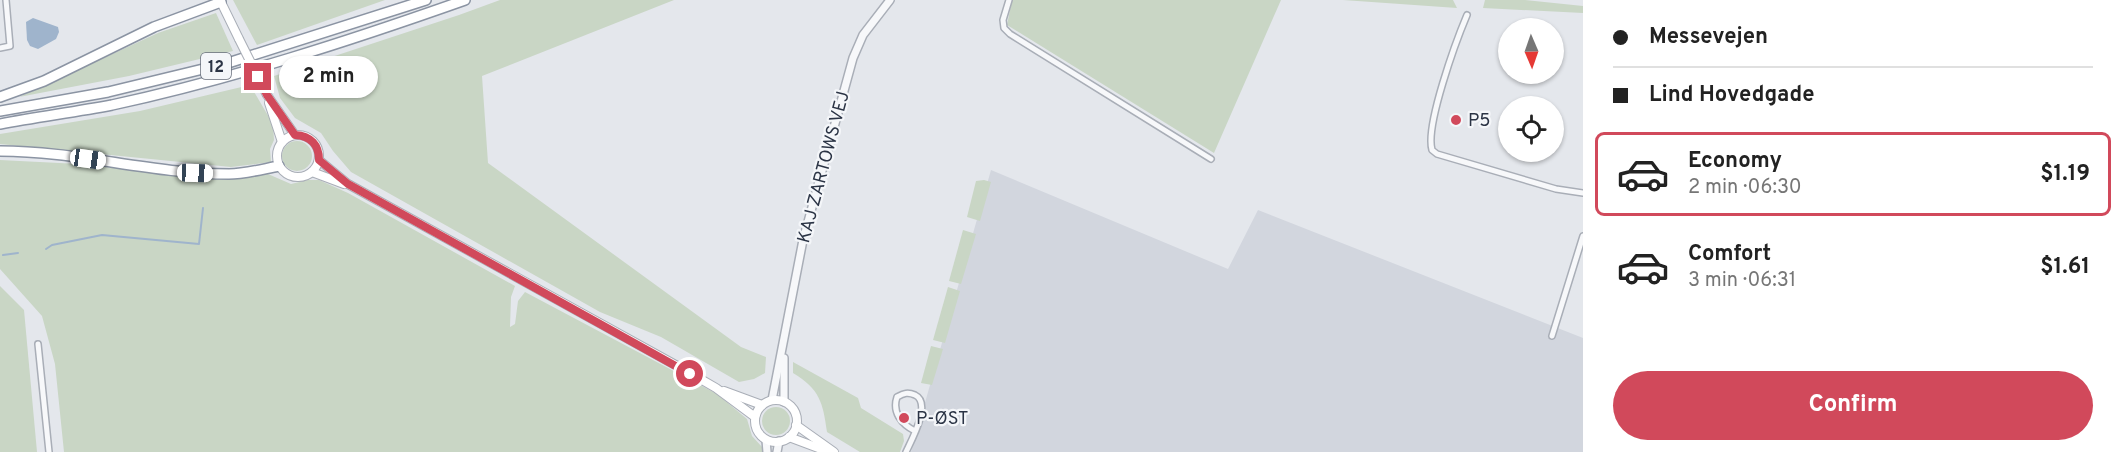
<!DOCTYPE html>
<html lang="en">
<head>
<meta charset="utf-8">
<style>
	body { margin:0; font-family:Overpass,sans-serif; background:#f6f6f6; color:#222; height:100vh; display:flex; flex-direction:column; font-size:22px; white-space:nowrap }
	* { box-sizing:border-box; margin:0 }
	p { font-size:20px; color:#767676 }
	.icon { flex:none; width:33px; height:33px; fill:none; stroke:currentColor; stroke-width:2; stroke-linecap:round; stroke-linejoin:round }
	.map { position:relative; flex:1; overflow:hidden }
	.sheet { display:flex; flex-direction:column; background:#fff; width:540px }
	.sheet>* { flex:none }
	.guide { display:grid; align-content:center; height:132px; padding:0 30px; background:#fff }
	.needle { width:39px; rotate:178deg }
	.fabs { position:absolute; left:1498px; top:18px; display:grid; gap:12px }
	.fabs a { display:grid; place-items:center; width:66px; height:66px; border-radius:50%; background:#fff; box-shadow:0 2px 4px #0004; font-size:30px }
	.end { position:absolute; width:27px; height:27px; margin:-14px; border:8px solid #d1495b; background:#fff; box-shadow:0 0 0 3px #fff }
	.from { border-radius:50% }
	.bubble { position:absolute; height:42px; border-radius:21px; background:#fff; box-shadow:0 2px 4px #0004; font-size:20px; font-weight:700; line-height:42px; text-align:center }
	.car { position:absolute; width:18px; height:36px; margin:-18px -9px; border-radius:8px; box-shadow:0 0 4px 2px #0007; background:linear-gradient(#fff 24%,#345 0 40%,#fff 0 76%,#345 0 86%,#fff 0) }
	.guide b { display:flex; align-items:center; gap:21px; height:57px; font-size:22px }
	.guide b+b { border-top:2px solid #e0e0e0 }
	.guide i { width:15px; height:15px; background:#222 }
	ul { padding:0; list-style:none }
	li { display:flex; align-items:center; gap:18px; height:84px; margin:0 12px 9px; padding:0 18px; border:3px solid transparent; border-radius:9px }
	li div { flex:1 }
	li b { display:block; font-size:22px }
	li em { font-style:normal; font-weight:700 }
	li.on { border-color:#d1495b }
	li>.icon { width:54px; height:54px; stroke-width:1.5 }
	.button { display:flex; gap:12px; margin-top:auto; padding:12px 30px }
	.button a { flex:1; height:69px; border-radius:36px; background:#d1495b; color:#fff; font-size:24px; font-weight:700; line-height:69px; text-align:center }
	main { display:flex; flex:1; min-height:0 }
	.map>svg:first-child { display:block }
	.built { fill:#d2d6de }
	.green { fill:#c9d6c5 }
	.water { fill:#9fb4cc }
	.lines { fill:none; stroke-linecap:round; stroke-linejoin:round }
	.stream { stroke:#9fb4cc; stroke-width:2 }
	.minor-casing { stroke:#a9aeb7; stroke-width:8 }
	.tertiary-casing { stroke:#a9aeb7; stroke-width:10 }
	.secondary-casing { stroke:#a9aeb7; stroke-width:10 }
	.motorway-casing { stroke:#8b94a3; stroke-width:12 }
	.minor { stroke:#f7f8fa; stroke-width:5 }
	.tertiary { stroke:#f7f8fa; stroke-width:7 }
	.secondary { stroke:#fff; stroke-width:8 }
	.motorway { stroke:#fff; stroke-width:9 }
	.secondary-bridge-casing { stroke:#a9aeb7; stroke-width:10; stroke-linecap:butt }
	.secondary-bridge { stroke:#fff; stroke-width:8 }
	.route { stroke:#d1495b; stroke-width:8 }
	.poi-dot { fill:#d1495b; stroke:#f4f6f9; stroke-width:2 }
	.labels { text-anchor:middle; stroke-width:4.5; stroke-linejoin:round; paint-order:stroke }
	.shield { fill:#f4f6f9; stroke:#676e7b; stroke-width:1.5 }
	.shield-label { font-size:16px; font-weight:bold; fill:#2b3445 }
	.poi-label { font-size:18px; fill:#2b3445; stroke:#f4f6f9; text-anchor:start }
	.street-label { font-size:18px; fill:#2b3445; stroke:#f4f6f9 }
</style>
</head>
<body>
<main>
<div class="map">
<svg width="1583" height="452" viewBox="0 0 1583 452">
	<rect width="100%" height="100%" fill="#e4e7ec"/>
	<path class="built" d="M991 170 1228 269 1258 210 1583 338V452H911Z"/>
	<g class="green">
		<path d="M233 0H385L257 45Z"/>
		<path d="M500 0H674L482 76 488 163 741 347 766 357 765 373 754 379 739 382 661 337 600 312 351 172 333 151 321 133 295 118 280 98 274 76 459 15Z"/>
		<path d="M1012 0H1281L1214 153 1007 25Z"/>
		<path d="M1343 0H1453L1457 8Z"/>
		<path d="M1485 0H1525L1583 6V13L1483 8Z"/>
		<path d="M216 13 233 51 129 76 19 97 158 33Z"/>
		<path d="M250 85 273 124 274 140 270 149 271 162 231 167 0 144V134L140 111Z"/>
		<circle cx="297" cy="156" r="15"/>
		<path d="M0 160 79 164 195 177 268 174 291 184 308 180H319L348 193 515 286 511 297 510 327 515 324 518 301 525 292 717 394 747 419 752 436 762 447V452H64L55 364 42 316 0 269Z"/>
		<path d="M984 180 991 182 980 221 967 217 976 181Z"/>
		<path d="M963 230 976 234 961 284 949 281Z"/>
		<path d="M0 286 24 310 37 452H0Z"/>
		<path d="M948 287 960 291 945 343 933 340Z"/>
		<path d="M931 346 943 349 932 385 921 383Z"/>
		<path d="M793 362 858 398 861 408 903 434 904 441 900 452H860L827 432C823 403 820 389 793 373Z"/>
		<circle cx="776" cy="421" r="14"/>
	</g>
	<path class="water" d="M33 18 58 27 59 32 56 39 38 49 30 46 27 40 26 22Z"/>
	<g class="lines">
		<g class="stream">
			<path d="M46 249 52 245 102 235 199 244 203 208"/>
			<path d="M3 255 18 253"/>
		</g>
		<defs>
			<g id="minor">
				<path d="M1009 0 1003 20 1004 28 1010 34 1211 159"/>
				<path d="M1467 15C1456 41 1425 126 1432 150L1437 154 1556 189 1583 193"/>
				<path d="M0 48 10 46 6 0"/>
				<path d="M1552 336 1583 236"/>
				<path d="M38 344 49 452"/>
				<path d="M906 452C912 439 932 403 915 395 908 392 904 393 897 397 892 412 901 424 915 431"/>
			</g>
			<g id="tertiary">
				<path d="M784 358V402"/>
				<path d="M772 400 803 240 853 58 863 35 890 0"/>
				<path d="M766 440 767 452"/>
				<path d="M777 452 779 441"/>
			</g>
			<g id="secondary">
				<path d="M220 0 239 39"/>
				<path d="M267 95 295 135"/>
				<path d="M269 103 282 142"/>
				<circle cx="298" cy="156" r="21"/>
				<path d="M319 160 348 184 690 373 716 388 755 417"/>
				<path d="M312 172 344 184"/>
				<path d="M724 391 762 405"/>
				<circle cx="776" cy="421" r="21"/>
				<path d="M796 425 834 452"/>
				<path d="M789 437 829 452"/>
			</g>
			<g id="motorway">
				<path d="M0 97 44 81 154 27 221 2"/>
				<path d="M0 111 108 92 228 63 426 0"/>
				<path d="M0 124C37 117 75 112 112 105 232 79 349 41 465 0"/>
				<path d="M0 151C77 151 152 174 229 174 245 174 263 169 279 166"/>
			</g>
		</defs>
		<use href="#minor" class="minor-casing"/>
		<use href="#tertiary" class="tertiary-casing"/>
		<use href="#secondary" class="secondary-casing"/>
		<use href="#motorway" class="motorway-casing"/>
		<use href="#minor" class="minor"/>
		<use href="#tertiary" class="tertiary"/>
		<use href="#secondary" class="secondary"/>
		<use href="#motorway" class="motorway"/>
		<defs>
			<path id="secondary-bridge" d="M239 39 267 95"/>
		</defs>
		<use href="#secondary-bridge" class="secondary-bridge-casing"/>
		<use href="#secondary-bridge" class="secondary-bridge"/>
	</g>
	<g class="lines">
		<path class="route" d="M258 77 267 95 295 135C311 136 319 145 319 160L348 184 690 374"/>
	</g>
	<g class="poi-dot">
		<circle cx="1456" cy="120" r="6"/>
		<circle cx="904" cy="418" r="6"/>
	</g>
	<g class="labels">
		<rect class="shield" x="201" y="53" width="30" height="26" rx="4.5"/>
		<g class="shield-label">
			<text x="216" y="72">12</text>
		</g>
		<g class="poi-label">
			<text x="1468" y="126">P5</text>
			<text x="916" y="424">P-ØST</text>
		</g>
		<g class="street-label">
			<text transform="translate(823 167) rotate(-75)" y="6">KAJ ZARTOWS VEJ</text>
		</g>
	</g>
</svg>
<div class="fabs">
<a><svg class="needle" viewBox="-14 -14 28 28"><path d="M0-13l5 13h-10z" fill="#e53935"/><path d="M0 13l5-13h-10z" fill="#767676"/></svg></a>
<a><svg class="icon" aria-label="locate" viewBox="0 0 24 24"><circle cx="12" cy="12" r="6"/><path d="M12 2v4M12 18v4M2 12h4M18 12h4"/></svg></a>
</div>
<i class="end from" style="left:690px;top:374px"></i>
<i class="end" style="left:258px;top:77px"></i>
<div class="bubble" style="left:279px;top:56px;width:99px">2 min</div>
<i class="car" style="left:88px;top:159px;rotate:98deg"></i>
<i class="car" style="left:195px;top:173px;rotate:92deg"></i>
</div>
<section class="sheet">
<div class="guide">
<b><i class="from"></i>Messevejen</b>
<b><i></i>Lind Hovedgade</b>
</div>
<ul>
<li class="on"><svg class="icon" aria-label="car" viewBox="0 0 24 24"><path d="M5 17H2v-5l4-1 3-4h7l3 4 3 1v5h-3M9 17h6M6 11h13"/><circle cx="7" cy="17" r="2"/><circle cx="17" cy="17" r="2"/></svg><div><b>Economy</b><p>2 min · 06:30</p></div><em>$1.19</em></li>
<li><svg class="icon" aria-label="car" viewBox="0 0 24 24"><path d="M5 17H2v-5l4-1 3-4h7l3 4 3 1v5h-3M9 17h6M6 11h13"/><circle cx="7" cy="17" r="2"/><circle cx="17" cy="17" r="2"/></svg><div><b>Comfort</b><p>3 min · 06:31</p></div><em>$1.61</em></li>
</ul>
<div class="button"><a>Confirm</a></div>
</section>
</main>
</body>
</html>
